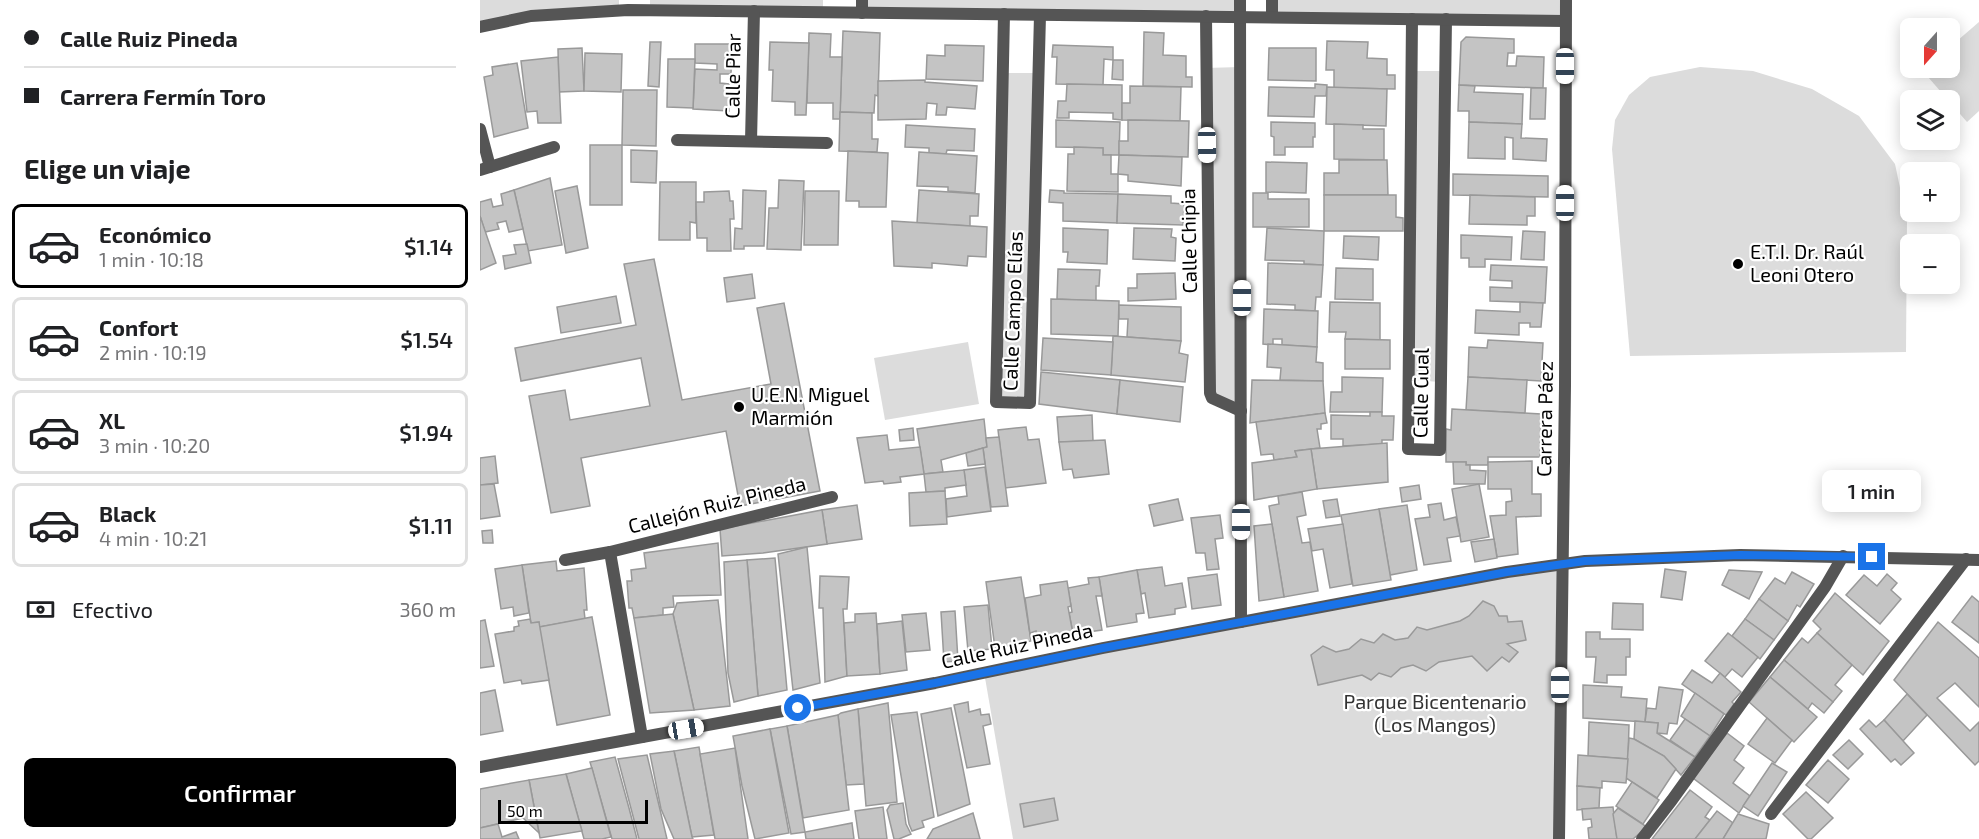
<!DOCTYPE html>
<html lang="es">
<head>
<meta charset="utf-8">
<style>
	body { margin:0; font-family:"Exo 2",sans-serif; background:#f6f6f6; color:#202124; height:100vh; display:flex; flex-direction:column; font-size:22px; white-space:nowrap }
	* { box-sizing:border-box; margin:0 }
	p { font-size:20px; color:#757577 }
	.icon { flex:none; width:33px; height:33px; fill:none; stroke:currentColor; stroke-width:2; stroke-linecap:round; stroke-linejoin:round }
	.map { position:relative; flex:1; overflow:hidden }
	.sheet { display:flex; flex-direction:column; background:#fff; width:480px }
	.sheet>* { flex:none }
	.hud { display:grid; align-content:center; height:132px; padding:0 24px; background:#fff }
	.needle { width:39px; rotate:201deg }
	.tools { position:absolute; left:1420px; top:18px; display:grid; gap:12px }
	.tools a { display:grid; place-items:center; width:60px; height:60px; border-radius:9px; background:#fff; box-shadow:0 3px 15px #0003; font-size:30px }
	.scale { position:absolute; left:18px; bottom:15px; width:150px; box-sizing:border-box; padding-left:6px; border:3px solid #000; border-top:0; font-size:16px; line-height:21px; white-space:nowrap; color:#000; -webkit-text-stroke:4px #fff; paint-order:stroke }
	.end { position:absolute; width:27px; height:27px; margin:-14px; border:8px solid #1a73e8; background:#fff; box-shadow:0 0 0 3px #fff }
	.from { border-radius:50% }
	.bubble { position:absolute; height:42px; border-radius:9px; background:#fff; box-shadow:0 3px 15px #0003; font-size:20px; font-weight:600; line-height:42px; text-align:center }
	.car { position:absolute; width:18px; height:36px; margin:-18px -9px; border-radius:8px; box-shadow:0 0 4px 2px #0007; background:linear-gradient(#fff 24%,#345 0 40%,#fff 0 76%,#345 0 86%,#fff 0) }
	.hud b { display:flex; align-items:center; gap:21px; height:57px; font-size:22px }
	.hud b+b { border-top:2px solid #e0e0e0 }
	.hud i { width:15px; height:15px; background:#202124 }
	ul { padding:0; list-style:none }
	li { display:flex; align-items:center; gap:18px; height:84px; margin:0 12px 9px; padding:0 12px; border:3px solid #e0e0e0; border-radius:9px }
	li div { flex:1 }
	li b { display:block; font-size:22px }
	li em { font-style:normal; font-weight:600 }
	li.current { border-color:#000 }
	li>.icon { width:54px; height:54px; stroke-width:1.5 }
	h2 { padding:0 24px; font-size:27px; line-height:72px }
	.pay { display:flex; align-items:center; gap:15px; height:66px; padding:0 24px; font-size:22px }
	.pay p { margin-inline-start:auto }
	.action { display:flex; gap:12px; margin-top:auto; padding:12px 24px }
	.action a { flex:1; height:69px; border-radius:9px; background:#000; color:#fff; font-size:24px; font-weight:600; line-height:69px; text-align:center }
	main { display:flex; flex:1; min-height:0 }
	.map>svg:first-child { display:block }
	.green { fill:#dcdcdc }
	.building { fill:#c4c4c4; stroke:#999; stroke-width:1.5 }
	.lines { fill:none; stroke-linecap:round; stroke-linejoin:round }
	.street { stroke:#555; stroke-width:12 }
	.route { stroke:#1a73e8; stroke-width:8 }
	.poi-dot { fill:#000; stroke:#fff; stroke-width:2 }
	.labels { text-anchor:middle; stroke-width:4.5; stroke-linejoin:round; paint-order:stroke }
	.street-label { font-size:20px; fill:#000; stroke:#fff }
	.poi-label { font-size:20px; fill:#000; stroke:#fff; text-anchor:start }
	.park-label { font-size:20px; fill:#333; stroke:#fff }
</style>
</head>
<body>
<main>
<section class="sheet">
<div class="hud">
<b><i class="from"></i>Calle Ruiz Pineda</b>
<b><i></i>Carrera Fermín Toro</b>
</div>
<h2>Elige un viaje</h2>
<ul>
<li class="current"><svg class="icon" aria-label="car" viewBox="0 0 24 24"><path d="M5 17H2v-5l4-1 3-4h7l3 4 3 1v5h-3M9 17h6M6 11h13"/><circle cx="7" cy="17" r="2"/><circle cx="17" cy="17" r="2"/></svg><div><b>Económico</b><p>1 min · 10:18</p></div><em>$1.14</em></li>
<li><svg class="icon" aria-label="car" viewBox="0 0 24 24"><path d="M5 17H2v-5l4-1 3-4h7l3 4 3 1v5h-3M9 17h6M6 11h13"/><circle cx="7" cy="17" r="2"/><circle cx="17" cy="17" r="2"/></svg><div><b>Confort</b><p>2 min · 10:19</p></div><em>$1.54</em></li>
<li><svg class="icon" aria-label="car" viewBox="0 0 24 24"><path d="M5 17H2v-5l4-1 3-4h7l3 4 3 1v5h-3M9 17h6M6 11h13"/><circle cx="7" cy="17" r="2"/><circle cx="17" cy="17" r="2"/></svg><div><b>XL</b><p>3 min · 10:20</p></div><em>$1.94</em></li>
<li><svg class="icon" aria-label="car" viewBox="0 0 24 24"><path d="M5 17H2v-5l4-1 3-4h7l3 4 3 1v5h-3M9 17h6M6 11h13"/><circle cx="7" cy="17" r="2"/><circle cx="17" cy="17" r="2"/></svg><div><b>Black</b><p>4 min · 10:21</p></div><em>$1.11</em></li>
</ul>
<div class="pay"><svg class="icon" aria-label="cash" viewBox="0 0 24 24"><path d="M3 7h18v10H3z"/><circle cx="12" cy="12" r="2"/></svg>Efectivo<p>360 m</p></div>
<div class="action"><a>Confirmar</a></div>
</section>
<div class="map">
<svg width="1499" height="839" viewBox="0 0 1499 839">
	<rect width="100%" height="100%" fill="#fff"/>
	<g class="green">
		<path d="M0 0H139V10L0 27Z"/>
		<path d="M170 0H343V13L170 10Z"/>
		<path d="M382 0H760V17L382 13Z"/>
		<path d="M792 0H1086L1085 21 792 17Z"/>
		<path d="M1499 22V111L1487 122 1442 70 1446 68H1470V47Z"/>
		<path d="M760 67 761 411 730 393 726 68Z"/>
		<path d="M1220 67 1273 71 1332 89 1379 116 1415 164 1427 221 1426 352 1150 356 1132 149 1135 120 1149 95 1170 77Z"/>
		<path d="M932 71H966L961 382 929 380Z"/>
		<path d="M523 73H558L550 403 516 402Z"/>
		<path d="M488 342 499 404 405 420 394 358Z"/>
		<path d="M1082 565 1079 839H533L504 672Z"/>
	</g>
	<g class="building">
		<path d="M363 31 400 33 398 96 395 95 394 113 360 112Z"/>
		<path d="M664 32 684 33 683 55 706 56V77H712V87L663 86Z"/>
		<path d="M329 33 351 34 350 57H362L360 119H353V103H327Z"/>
		<path d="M986 37 1034 39V53H1028L1027 66H1036L1037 56 1064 57 1063 88 979 85 981 42Z"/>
		<path d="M847 41 888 42 887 58 907 59V75H915V89L854 88V70H846Z"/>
		<path d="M170 42H181L179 87 168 86Z"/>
		<path d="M290 42 329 43 326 115H315V102L292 101 293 70H289Z"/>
		<path d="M215 44H252L251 74H240V83L249 84V111L213 109 215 69 237 70V64L215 63Z"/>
		<path d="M465 45 504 46 503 81 446 79 447 55 465 56Z"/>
		<path d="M573 45 633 47V60L624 59 623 85 576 84 577 57H572Z"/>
		<path d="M102 48 104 91 79 92 78 49Z"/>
		<path d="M789 48H836V81L788 80Z"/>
		<path d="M105 53 142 54 141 92 104 91Z"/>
		<path d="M78 57 81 123H58L57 111 47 112 41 61Z"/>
		<path d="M188 59H215L213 108 187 107Z"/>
		<path d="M633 60H643V80L632 79Z"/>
		<path d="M37 63 48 128 14 137 4 77 13 75 12 67Z"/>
		<path d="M445 80V82L497 86 495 109 467 107 466 115H456L457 104 447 103 446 119 398 120V81Z"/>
		<path d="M587 84 642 85V120L633 119V113L589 112V118H577L578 101H586Z"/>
		<path d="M835 84 847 85 846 96H835L834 117 788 116 789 87 835 88Z"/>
		<path d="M979 85 995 86 994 92 1043 94 1042 124 989 122V111H978Z"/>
		<path d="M650 86 701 87 700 121 642 120V103H650Z"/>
		<path d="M847 87 907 89 906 126 846 124Z"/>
		<path d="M1051 88H1066L1065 119H1050Z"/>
		<path d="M143 90H177L176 146 142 145Z"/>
		<path d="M360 112 392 113V139H398L397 152 359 151Z"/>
		<path d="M576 120 640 122 639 155H623V148L576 147Z"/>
		<path d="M648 120 709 121 708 157 639 155V141H648Z"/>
		<path d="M791 122 835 123V137H833V147H805V155H794V137L791 136Z"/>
		<path d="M989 122 1042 124 1041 138 1067 139 1066 161 1033 159V138L1025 137V159L988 158Z"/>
		<path d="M854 124 883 125V129H904V160L854 159Z"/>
		<path d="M426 125 495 129 494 151 467 150 466 154 449 153V148L425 147Z"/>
		<rect x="110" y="145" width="32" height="60"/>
		<path d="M594 147 623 148V155H631V174H638V192L587 191 588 154H594Z"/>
		<path d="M151 150 177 151 176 183 151 182Z"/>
		<path d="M368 151 408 153 406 207H379V201H366Z"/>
		<path d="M439 152 497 156 495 193 468 191V187L437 186Z"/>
		<path d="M639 155 702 157 701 186 648 181V175L638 174Z"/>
		<path d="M859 160H907L908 195H844V173H859Z"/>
		<path d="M786 162 827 163 826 193 786 192Z"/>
		<path d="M973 174 1068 176V197L973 195Z"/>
		<path d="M70 178 82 245 48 251 34 190Z"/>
		<path d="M299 180 324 181 321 250 287 249 289 208H298Z"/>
		<path d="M180 182H216V223L210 222V240H179Z"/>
		<path d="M97 186 108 248 86 253 75 191Z"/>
		<path d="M34 190 43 229 29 232 26 221 17 223 19 229 5 232 0 216V202L11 199 13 207 23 205 21 194Z"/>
		<path d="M263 190 286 191 284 246H264V249H254L255 228 262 229Z"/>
		<path d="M439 190 499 194 498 216H490V226L437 223Z"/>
		<path d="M570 190 584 191V193L638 194 637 223 583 221V203L569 202Z"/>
		<path d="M249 191 250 201H253L254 219H250L251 251H227V238H217L216 202H224V192Z"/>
		<path d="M325 191H359L358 245H324Z"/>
		<path d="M773 193H788V199H829V227H773Z"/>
		<path d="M638 194 691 196V203L704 204 703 225 637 223Z"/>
		<path d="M844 195H916V217L923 218V231H844Z"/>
		<path d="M990 195 1055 197V216H1047V225L989 224Z"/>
		<path d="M0 216 16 263 0 270Z"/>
		<path d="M412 221 507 227 506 257 488 256 487 266 452 263V268L414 266Z"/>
		<path d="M583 228 628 230 627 264 587 262 588 252H583Z"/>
		<path d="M654 228 692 229 691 237 696 238 695 261 653 259Z"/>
		<path d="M787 228 844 231 843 265 824 264V261L785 260Z"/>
		<path d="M1043 231 1065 232 1064 260 1041 259Z"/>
		<path d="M981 235 1032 237 1031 260 1005 259V267H989V258H981Z"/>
		<path d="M864 236 899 237 898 260 863 258Z"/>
		<path d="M47 244 51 263 25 269 23 256 36 254 34 245Z"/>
		<path d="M174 259 202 400 291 384 277 308 304 303 340 491 260 506 246 431 101 458 110 506 71 513 49 396 85 390 90 420 170 406 161 358 41 381 35 348 156 325 144 264Z"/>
		<path d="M788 263 843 265 841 297H836L835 311 815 310V305L787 304Z"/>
		<path d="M1011 265 1067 267 1065 303 1010 301V287L1032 288V281L1010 280Z"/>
		<path d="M856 268 893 269V300L855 299Z"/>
		<path d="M578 269 620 270 619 286H616V301L577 299Z"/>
		<path d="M695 273 696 299 648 301V288H657V274Z"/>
		<path d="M272 274 275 298 247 302 244 278Z"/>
		<path d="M136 296 141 323 81 333 77 307Z"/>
		<path d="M571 299 639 301 638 336 571 334Z"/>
		<path d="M850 302 900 303V340L865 339 866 332H849Z"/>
		<path d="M1040 302 1063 303 1061 327H1050V323H1039V335L995 333 996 310 1040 312Z"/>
		<path d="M639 305 701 307V341L647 337 648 319H639Z"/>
		<path d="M784 309 838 311 837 347 802 345V339H793V345L783 344Z"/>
		<path d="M633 336 701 341 699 353 708 355 705 382 631 375Z"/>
		<path d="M563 338 633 342 631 375 561 370Z"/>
		<path d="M865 339 910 340V369H865Z"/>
		<path d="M1008 340 1063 343 1061 381 988 377 989 347 1007 348Z"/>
		<path d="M788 344 837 347 836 362 843 363V381L800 380 801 368 787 367Z"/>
		<path d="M561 372 640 380 637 414 559 404Z"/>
		<path d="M862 377 903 378 902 412H850L851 392H862Z"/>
		<path d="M988 377 1047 380 1045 413 986 410Z"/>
		<path d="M640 380 703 387 700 422 637 414Z"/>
		<path d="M772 380 843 381 845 413 770 423Z"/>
		<path d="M972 409 1061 414 1060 457H1008V465H986V462H966V429L971 430Z"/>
		<path d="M890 412H902V416H914L913 440H902V444L863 446V439H851V415L890 416Z"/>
		<path d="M845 413 847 423 841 424V429H837L840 448 815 451 817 457 794 460 793 454 781 455 776 422Z"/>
		<path d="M612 415 613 441 579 442 577 417Z"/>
		<path d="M504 419 507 447 461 460 463 472 444 474 437 429Z"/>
		<path d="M546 427 548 440 559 439 566 483 525 488 518 430Z"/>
		<path d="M433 428 434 440 420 441 419 430Z"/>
		<path d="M407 435 409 450 440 447 444 474 420 477 421 482 404 484 403 481 385 483 377 438Z"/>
		<path d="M519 437 528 506 511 507 503 448 507 447 506 438Z"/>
		<path d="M625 440 629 474 594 478 592 469 583 470 579 442Z"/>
		<path d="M907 443 908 482 837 489 831 449Z"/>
		<path d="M503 448 505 464 488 466 486 453Z"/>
		<path d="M831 449 837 489 774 500 772 463 817 457 815 451Z"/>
		<path d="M15 456 18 483 0 485V458Z"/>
		<path d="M1052 461V494H1061V516L1036 517 1038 554 1017 557 1010 516 1026 515V502L1032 501 1031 489H1008V462Z"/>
		<path d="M973 462H986V465H990V470L1006 471 1005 484H974Z"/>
		<path d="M505 467 511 511 467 517 466 499 487 496 484 470Z"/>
		<path d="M484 470 486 485 465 488V491L446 492 444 474Z"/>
		<path d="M14 484 20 516 0 519V485Z"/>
		<path d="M999 484 1009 537 981 542 972 489Z"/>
		<path d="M939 485 941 499 922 502 920 488Z"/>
		<path d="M465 491 467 524 430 526 429 493Z"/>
		<path d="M822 492 826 515 817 517 822 543 830 542 838 591 804 597 789 506 799 504 798 496Z"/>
		<path d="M698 499 703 520 674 526 669 505Z"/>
		<path d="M857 499 860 516 846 518 843 501Z"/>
		<path d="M961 503 964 520 976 517 980 536 967 538 971 561 944 565 935 519 950 517 948 505Z"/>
		<path d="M377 505 382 539 347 544 342 510Z"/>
		<path d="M927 505 937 570 910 575 899 509Z"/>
		<path d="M899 509 911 580 873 586 861 515Z"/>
		<path d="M342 510 347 544 283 553 242 556 240 529Z"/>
		<path d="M740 515 743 538 735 539 739 569 727 570 725 553H716L711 518Z"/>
		<path d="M792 524 804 597 779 601 774 526Z"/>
		<path d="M863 524 872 584 850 588 843 549 832 551 828 529Z"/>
		<path d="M12 530 13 543H3L2 531Z"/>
		<path d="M1014 539 1017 558 995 562 991 542Z"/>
		<path d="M238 543 241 595 193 596 194 607 183 608V615L154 618 152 608H149L147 581H152L151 570 166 568 164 553Z"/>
		<path d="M327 547 340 683 313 690 298 554Z"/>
		<path d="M295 558 307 690 278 696 267 560Z"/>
		<path d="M267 560 278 696 254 702 248 673 244 562Z"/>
		<path d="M76 561 77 571 104 568 107 610H104L105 619 59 627V622L51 623 42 565Z"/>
		<path d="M42 565 49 613 34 616 33 607 21 609 15 569Z"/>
		<path d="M682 567 685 586 702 583 706 607 695 609V614L669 618 665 593 661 594 657 570Z"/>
		<path d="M1185 569 1206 572 1202 600 1181 597Z"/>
		<path d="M657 570 664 613 656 614 657 622 627 627 619 577Z"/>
		<path d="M1249 570 1282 572 1269 599 1242 585Z"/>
		<path d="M1312 572 1334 584 1320 607 1317 605 1308 621 1279 599 1295 578 1305 584Z"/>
		<path d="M737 574 741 605 712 609 708 578Z"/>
		<path d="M1407 574 1417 583 1411 590 1421 599 1400 624 1366 595 1384 575 1397 586Z"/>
		<path d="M340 576 369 577 367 609H363L367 676 345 682 343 608H339Z"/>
		<path d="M541 577 551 641 515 648 506 582Z"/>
		<path d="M619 577 622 596H616L622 630 593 634 589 613 592 612 588 588 609 584 608 578Z"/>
		<path d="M587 581 591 606 588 607 593 634 557 639 556 631 550 633 551 641 545 598 561 595 560 585Z"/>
		<path d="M1355 593 1409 641 1383 675 1337 633 1341 629 1333 621Z"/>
		<path d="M1492 596 1499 602V643L1472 622Z"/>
		<path d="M1279 599 1308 621 1294 640 1265 619Z"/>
		<path d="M238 600 250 706 214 710 193 614 197 603Z"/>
		<path d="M1003 601 1014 606 1019 616H1027L1028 622 1042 621 1046 640 1027 644 1038 652 1029 662 1022 657 1007 671 992 656 959 662 946 671 933 665 921 668 911 677 899 673 891 680 882 675 838 685 831 655 843 646 856 652 869 649 881 639 894 643 903 634 915 640 928 638 937 627 947 630 980 621 989 616Z"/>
		<path d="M1133 603 1163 604V630L1132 629Z"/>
		<path d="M508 605 512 649 488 651 484 607Z"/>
		<path d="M475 611 478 661 464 662 461 612Z"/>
		<path d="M396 613 400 674 367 676 364 623 375 622V614Z"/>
		<path d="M446 613 450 650 426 652 422 615Z"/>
		<path d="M193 614 214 710 170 713 154 618Z"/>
		<path d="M112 617 130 715 77 725 59 627Z"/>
		<path d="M50 619 51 623 59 622 69 680 42 684 41 680 24 683 15 634 34 631V627L39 626 38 621Z"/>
		<path d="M1265 619 1294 640 1280 659 1252 636Z"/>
		<path d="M5 620 14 666 0 668V621Z"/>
		<path d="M422 621 427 670 400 674 397 624Z"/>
		<path d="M1458 622 1499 658V707L1475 683 1457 698 1490 731 1499 722V761L1495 765 1414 680Z"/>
		<path d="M1106 632H1120V639H1150V657H1146V675H1127V683L1114 682 1116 657H1106Z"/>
		<path d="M1248 633 1278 657 1262 677 1252 669 1245 677 1225 661Z"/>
		<path d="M1337 633 1372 665 1355 685 1362 691 1353 702 1304 660 1322 638 1328 643Z"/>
		<path d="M1304 660 1353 702 1344 713 1332 703 1328 709 1290 677Z"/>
		<path d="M1212 670 1232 683 1240 673 1261 692 1252 702 1254 704 1246 715 1202 684Z"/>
		<path d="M1290 677 1337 717 1314 742 1269 702Z"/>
		<path d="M1103 685 1142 687 1141 697 1167 699 1165 722 1103 718Z"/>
		<path d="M1179 687 1203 690 1197 724 1189 723 1187 734 1177 733 1178 723 1165 722 1167 708 1176 709Z"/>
		<path d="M15 690 23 731 0 735V693Z"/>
		<path d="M1215 693 1244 714 1230 736 1201 716Z"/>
		<path d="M1427 694 1447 715 1423 741 1404 720Z"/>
		<path d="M488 702 489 712 500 709 501 715 509 714 511 724 503 726 510 764 487 768 474 705Z"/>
		<path d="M408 703 417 802 386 806 378 709Z"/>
		<path d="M471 708 490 804 458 816 441 714Z"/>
		<path d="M378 709 384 784 366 785 358 715 361 713Z"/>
		<path d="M437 712 454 817 442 821 444 827 432 831 429 824 411 715Z"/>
		<path d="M358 715 369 810 323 818 307 726Z"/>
		<path d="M1287 718 1312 740 1295 763 1268 744Z"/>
		<path d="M1205 719 1230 736 1215 757 1190 740Z"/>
		<path d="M1389 720 1396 727 1404 720 1434 753 1421 765 1415 759 1411 762 1380 729Z"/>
		<path d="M1155 721 1178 723 1177 733 1215 757 1201 775 1184 756 1154 739Z"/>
		<path d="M1109 722 1149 725 1148 759 1108 756Z"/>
		<path d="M307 726 325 832 311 834 290 729Z"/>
		<path d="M290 729 309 833 275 839 262 786 253 736Z"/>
		<path d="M1247 733 1264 746 1254 760 1264 768 1253 783 1270 796 1259 813 1213 778Z"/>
		<path d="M1149 738 1154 739 1184 756 1196 769 1177 798 1146 778Z"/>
		<path d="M1369 740 1383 754 1368 769 1353 755Z"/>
		<path d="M219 747 234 835 212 837 194 751Z"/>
		<path d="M255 748 268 839H235L220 754Z"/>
		<path d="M194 751 212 837 213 839H194L181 809 170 754Z"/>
		<path d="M167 755 187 839H159L138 759Z"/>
		<path d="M1098 755 1148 759 1146 783 1122 781V788L1097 786Z"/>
		<path d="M135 757 149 808 157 839H132L110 762Z"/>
		<path d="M1348 760 1369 779 1348 803 1326 785Z"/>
		<path d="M1292 763 1307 772 1278 816 1263 806Z"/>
		<path d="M112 768 131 837 122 839H104L86 774Z"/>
		<path d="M86 774 102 831 60 838 49 780Z"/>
		<path d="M49 780 59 833 43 818 0 828V789Z"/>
		<path d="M1152 782 1179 800 1163 824 1136 806Z"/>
		<path d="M1097 786 1120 788 1119 808 1097 810Z"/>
		<path d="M1210 790 1232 807 1225 817 1230 820 1215 839H1172Z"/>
		<path d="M1326 792 1353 818 1331 839H1328L1303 814Z"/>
		<path d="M574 798 578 820 544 827 540 804Z"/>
		<path d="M423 803 426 824 431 834 419 839H414L407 810 410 805Z"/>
		<path d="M403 807 407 839H379L375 811Z"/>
		<path d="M1133 807 1137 839H1109L1108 828 1112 827 1111 819 1103 820 1102 809Z"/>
		<path d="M1138 808 1167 827 1153 839H1137L1133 814Z"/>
		<path d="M1237 811 1253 823 1243 839H1215Z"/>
		<path d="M493 813 500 839H447L453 829Z"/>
		<path d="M1258 814 1289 824 1286 839H1243Z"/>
		<path d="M372 823 374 839H326L325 832Z"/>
		<path d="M18 824 22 837 36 832 39 839H0V828Z"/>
	</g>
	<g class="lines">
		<g class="street">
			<path d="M760 0 761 622"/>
			<path d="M382 13V0"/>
			<path d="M524 14 516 402 550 403 560 15"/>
			<path d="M726 16 730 393 732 398 761 411"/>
			<path d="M792 17V0"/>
			<path d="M932 19 928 449 960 450 966 19"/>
			<path d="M0 27 51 16 148 10 1085 21"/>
			<path d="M0 129 10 167"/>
			<path d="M197 140 347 143"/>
			<path d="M271 141 274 11"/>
			<path d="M0 170 74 147"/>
			<path d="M85 560 130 552"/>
			<path d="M162 737 130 552 352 497"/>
			<path d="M0 767 455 683 623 648 1027 572 1105 561 1260 555 1499 560"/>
			<path d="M1291 814 1486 559"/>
			<path d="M1079 839 1085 386 1086 0"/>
			<path d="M1162 839 1192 800 1345 587 1363 556"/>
		</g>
	</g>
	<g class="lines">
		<path class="route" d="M318 708 455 683 623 648 1027 572 1105 561 1260 555 1392 557"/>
	</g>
	<g class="poi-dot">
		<circle cx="1258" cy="264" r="6"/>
		<circle cx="259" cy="407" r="6"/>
	</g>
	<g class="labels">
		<g class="street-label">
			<text transform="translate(253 76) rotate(-89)" y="7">Calle Piar</text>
			<text transform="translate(709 241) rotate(-91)" y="7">Calle Chipia</text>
			<text transform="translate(533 311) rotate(-88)" y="7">Calle Campo Elías</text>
			<text transform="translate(941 393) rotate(-89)" y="7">Calle Gual</text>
			<text transform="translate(1065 419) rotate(-89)" y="7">Carrera Páez</text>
			<text transform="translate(237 505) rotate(-14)" y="7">Callejón Ruiz Pineda</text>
			<text transform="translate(537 646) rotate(-12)" y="7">Calle Ruiz Pineda</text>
		</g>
		<g class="poi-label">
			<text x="1270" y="259">E.T.I. Dr. Raúl<tspan x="1270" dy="23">Leoni Otero</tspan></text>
			<text x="271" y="402">U.E.N. Miguel<tspan x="271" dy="23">Marmión</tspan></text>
		</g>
		<g class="park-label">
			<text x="955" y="709">Parque Bicentenario<tspan x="955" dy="23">(Los Mangos)</tspan></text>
		</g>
	</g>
</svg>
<div class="tools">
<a><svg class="needle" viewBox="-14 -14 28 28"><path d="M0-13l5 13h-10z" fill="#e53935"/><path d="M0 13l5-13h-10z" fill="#757577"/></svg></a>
<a><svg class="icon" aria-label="layers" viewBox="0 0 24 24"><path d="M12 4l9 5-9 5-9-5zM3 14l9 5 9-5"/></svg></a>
<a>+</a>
<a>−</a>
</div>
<div class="scale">50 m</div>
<i class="end from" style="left:318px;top:708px"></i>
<i class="end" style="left:1392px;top:557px"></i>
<div class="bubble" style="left:1342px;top:470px;width:99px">1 min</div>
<i class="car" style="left:1085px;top:66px;rotate:180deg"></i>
<i class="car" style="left:727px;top:145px;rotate:179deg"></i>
<i class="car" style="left:1085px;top:203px;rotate:0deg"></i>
<i class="car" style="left:762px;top:298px;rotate:0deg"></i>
<i class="car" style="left:761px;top:522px;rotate:180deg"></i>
<i class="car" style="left:1080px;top:685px;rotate:0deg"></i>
<i class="car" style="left:206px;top:729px;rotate:80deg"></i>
</div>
</main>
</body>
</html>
